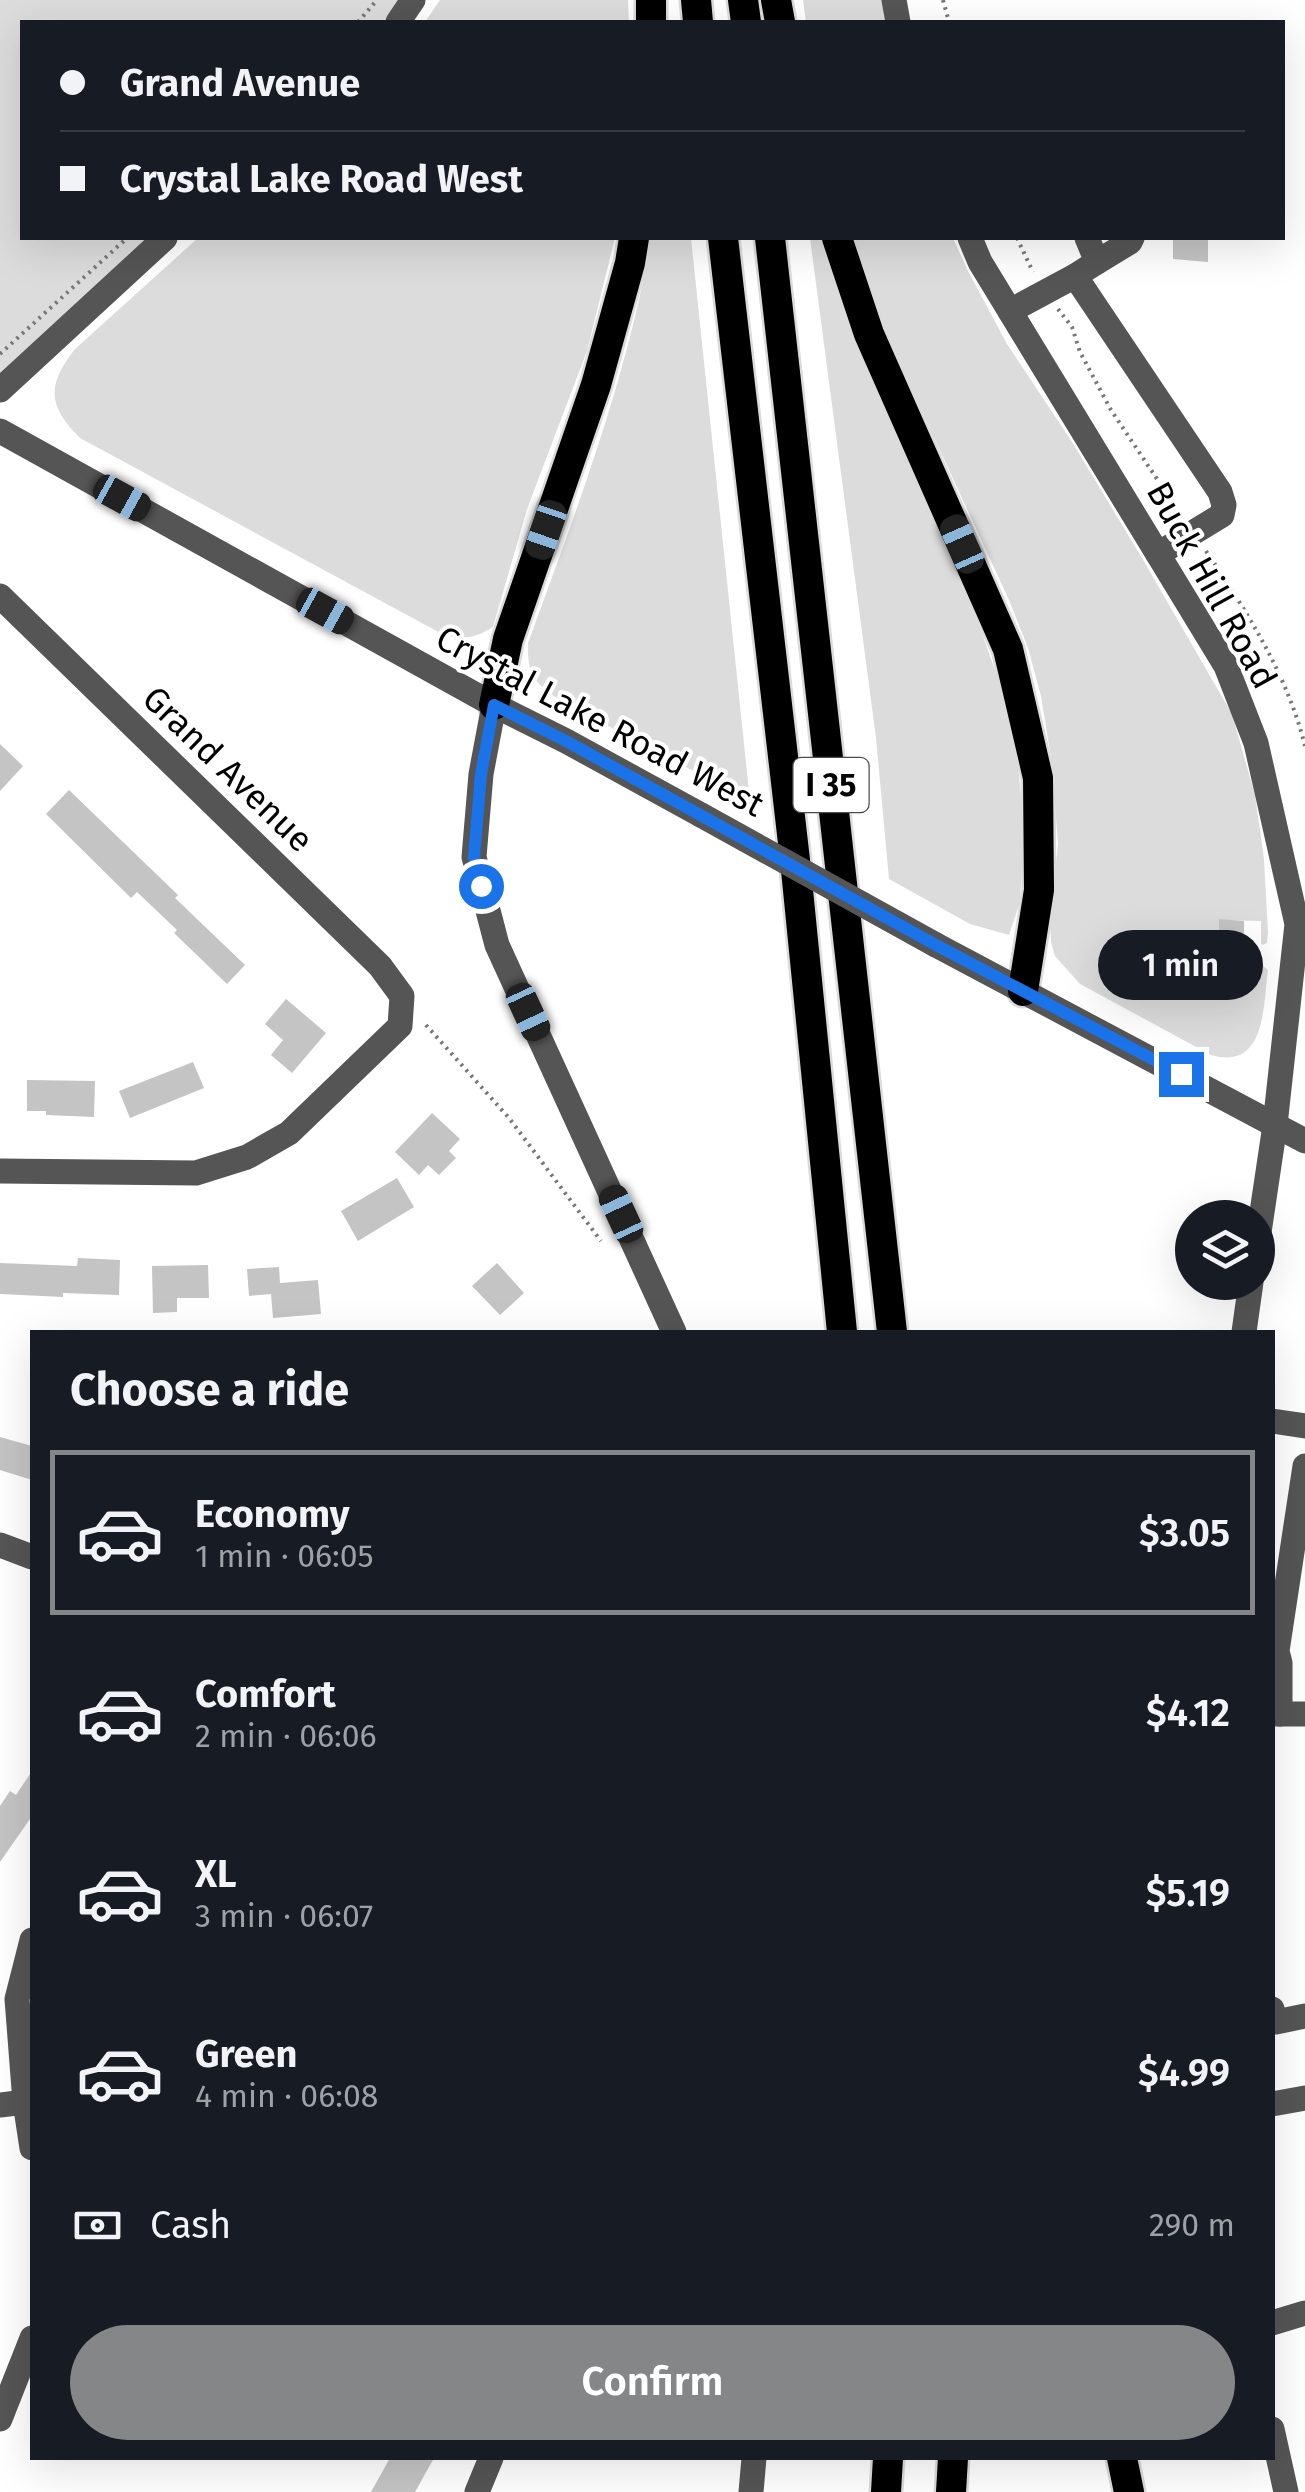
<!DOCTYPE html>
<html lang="en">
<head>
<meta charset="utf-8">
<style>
	body { margin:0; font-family:"Fira Sans",sans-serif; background:#20242c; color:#f1f3f6; height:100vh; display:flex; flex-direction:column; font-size:38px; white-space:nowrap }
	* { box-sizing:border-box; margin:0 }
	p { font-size:32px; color:#9ea1a6 }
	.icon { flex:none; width:55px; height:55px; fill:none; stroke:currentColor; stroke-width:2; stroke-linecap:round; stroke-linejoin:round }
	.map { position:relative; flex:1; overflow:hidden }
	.panel { position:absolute; left:30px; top:1330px; width:1245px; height:1130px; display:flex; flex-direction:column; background:#171b24; border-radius:0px; box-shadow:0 10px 40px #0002 }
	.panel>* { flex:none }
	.hud { position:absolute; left:20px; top:20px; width:1265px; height:220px; border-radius:0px; box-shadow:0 10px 40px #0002; display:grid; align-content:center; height:220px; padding:0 40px; background:#171b24 }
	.fabs { position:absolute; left:1175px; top:1200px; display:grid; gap:20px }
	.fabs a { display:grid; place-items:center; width:100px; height:100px; border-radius:50%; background:#171b24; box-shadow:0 10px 40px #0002; font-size:50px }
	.end { position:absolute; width:45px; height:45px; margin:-22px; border:12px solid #1a73e8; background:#fff; box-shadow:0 0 0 5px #fff }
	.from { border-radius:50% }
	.bubble { position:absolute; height:70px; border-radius:35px; background:#171b24; box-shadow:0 10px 40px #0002; font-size:32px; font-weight:600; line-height:70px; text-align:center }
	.car { position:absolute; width:30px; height:60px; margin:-30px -15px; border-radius:12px; box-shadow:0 0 8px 2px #0007; background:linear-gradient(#222 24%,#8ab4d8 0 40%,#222 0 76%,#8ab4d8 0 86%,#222 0) }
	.hud b { display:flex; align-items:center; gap:35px; height:95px; font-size:38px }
	.hud b+b { border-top:2px solid #363941 }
	.hud i { width:25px; height:25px; background:#f1f3f6 }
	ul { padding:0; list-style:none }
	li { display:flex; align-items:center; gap:30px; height:165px; margin:0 20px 15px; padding:0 20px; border:5px solid transparent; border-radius:0px }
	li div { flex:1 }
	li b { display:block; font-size:38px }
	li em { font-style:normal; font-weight:600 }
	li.current { border-color:#858687 }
	li>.icon { width:90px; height:90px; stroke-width:1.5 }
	h2 { padding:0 40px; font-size:45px; line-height:120px }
	.pay { display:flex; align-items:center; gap:25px; height:110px; padding:0 40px; font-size:38px }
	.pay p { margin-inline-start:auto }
	.primary-button { display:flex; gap:20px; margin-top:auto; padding:20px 40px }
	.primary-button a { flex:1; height:115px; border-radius:60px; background:#858687; color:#fff; font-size:40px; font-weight:600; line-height:115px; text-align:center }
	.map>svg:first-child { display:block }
	.green { fill:#dcdcdc }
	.building { fill:#c4c4c4 }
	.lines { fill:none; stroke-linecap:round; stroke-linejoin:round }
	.highway-casing { stroke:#dbdbdb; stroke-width:35 }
	.path { stroke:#777; stroke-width:4; stroke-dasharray:2.5 5; stroke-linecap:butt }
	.minor { stroke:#555; stroke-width:25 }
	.highway { stroke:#000; stroke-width:30 }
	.minor-bridge { stroke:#555; stroke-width:25 }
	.route { stroke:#1a73e8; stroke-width:12 }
	.labels { text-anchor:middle; stroke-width:8; stroke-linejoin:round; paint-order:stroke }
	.shield { fill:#fff; stroke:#4c4c4c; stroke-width:2.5 }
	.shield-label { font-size:32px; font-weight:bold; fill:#000 }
	.street-label { font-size:35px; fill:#000; stroke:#fff }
</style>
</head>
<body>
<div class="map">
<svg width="1305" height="2492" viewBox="0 0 1305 2492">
	<rect width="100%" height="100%" fill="#fff"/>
	<g class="green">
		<path d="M0 0H413L398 22H22V238H165L0 390Z"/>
		<path d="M440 0H628L629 22H425Z"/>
		<path d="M803 0H884L887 22H806Z"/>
		<path d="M198 238H615L587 351 527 509 493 627C473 639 466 639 444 635L80 438C47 405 47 385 75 349Z"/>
		<path d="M651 238H691L750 801 563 702C536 684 527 678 528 643 576 511 628 377 651 238Z"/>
		<path d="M810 238H821L848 317 975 613 1006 702 1018 766 1024 826 1020 902 1009 935 970 924 889 879 876 738Z"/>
		<path d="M855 238H953L968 271 1007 344 1074 445 1142 558 1232 714 1255 795 1264 859 1268 932 1267 943 1262 945 1261 944V921L1219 920 1218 949 1244 953 1243 969H1259L1262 965 1268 970C1263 1006 1266 1071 1211 1055L1080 984 1055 956 1051 942 1050 922 1058 844 1052 764 1041 696 1028 648 1009 600 883 327Z"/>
	</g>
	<g class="building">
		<path d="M1173 238H1208V262L1173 259Z"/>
		<path d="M0 744 23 766 0 791Z"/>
		<path d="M69 790 178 895 175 898 245 965 227 984 174 933 177 930 137 892 131 898 46 814Z"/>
		<path d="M1219 919 1244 921V953L1218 949Z"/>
		<path d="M286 999 326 1033 292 1073 271 1055 283 1040 265 1024Z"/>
		<path d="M193 1062 204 1088 130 1118 119 1091Z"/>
		<path d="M27 1080 95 1081 94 1117 46 1115V1111H27Z"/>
		<path d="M432 1113 460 1139 449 1151 456 1158 439 1175 428 1165 419 1175 395 1152Z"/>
		<path d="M397 1178 414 1207 358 1241 341 1211Z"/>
		<path d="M78 1258 120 1260 119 1295 63 1293V1297L0 1294V1263L77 1266Z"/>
		<path d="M497 1263 524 1293 500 1315 472 1286Z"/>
		<path d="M208 1265 209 1298H177V1312L153 1313 152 1266Z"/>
		<path d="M279 1267 280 1283 318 1280 321 1314 273 1318 271 1294 249 1296 247 1269Z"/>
		<path d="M0 1437 32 1446V1480L0 1470Z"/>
		<path d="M32 1771V1816L0 1862V1806L10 1791 16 1795Z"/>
		<path d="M390 2458H434L415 2492H371Z"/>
	</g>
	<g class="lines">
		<defs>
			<g id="highway">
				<path d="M651 0V22"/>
				<path d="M696 0 698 22"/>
				<path d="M743 0 746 22"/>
				<path d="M776 0 780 22"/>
				<path d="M723 238 795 860 842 1332"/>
				<path d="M770 238 892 1332"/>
				<path d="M837 238 869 334 1008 649 1038 778 1039 890 1023 991"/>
				<path d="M494 705 508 639 596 385 630 263 634 238"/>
				<path d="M1122 2458 1129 2492"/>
				<path d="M886 2492 888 2458"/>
				<path d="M951 2492 953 2458"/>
			</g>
		</defs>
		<use href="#highway" class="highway-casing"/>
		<g class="path">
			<path d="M943 0 949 22"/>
			<path d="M358 22 377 0"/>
			<path d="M1017 238 1033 272"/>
			<path d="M1058 309 1072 327 1080 352 1111 410 1181 515"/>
			<path d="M0 354 127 238"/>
			<path d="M1206 551C1247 612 1287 674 1305 746"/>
			<path d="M426 1025 509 1118 601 1241"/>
		</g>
		<g class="minor">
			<path d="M894 0 898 22"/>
			<path d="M398 22 413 0"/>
			<path d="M970 238 980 262 1226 666 1256 743 1297 924 1275 1125 1258 1239"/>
			<path d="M1097 262 1130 242 1132 238"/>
			<path d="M1075 276 1097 262 1087 238"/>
			<path d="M1010 311 1075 276 1220 492 1224 505 1222 515 1158 554"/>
			<path d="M0 390 165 238"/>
			<path d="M0 431 494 705 566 741 701 815"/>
			<path d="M0 596 380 966 402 996 400 1026 289 1133 247 1157 196 1173 0 1171"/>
			<path d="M494 705 481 774 474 857 497 945 674 1332"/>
			<path d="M936 945 1305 1141"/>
			<path d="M1244 1332 1251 1282"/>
			<path d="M1272 1421 1305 1426"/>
			<path d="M0 1545 32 1557"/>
			<path d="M1272 1714H1305"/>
			<path d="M1280 1714V1663L1277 1651 1305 1466"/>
			<path d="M32 1940 17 1999 25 2102 32 2148"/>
			<path d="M1272 2009 1276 2022 1305 2016"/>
			<path d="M1272 2104 1305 2098"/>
			<path d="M0 2105 25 2102"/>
			<path d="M1272 2323 1305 2313"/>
			<path d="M0 2419 32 2338"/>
			<path d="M1272 2429 1286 2492"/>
			<path d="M477 2492 491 2458"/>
			<path d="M751 2492 754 2458"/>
		</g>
		<use href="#highway" class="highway"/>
		<path class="minor-bridge" d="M701 815 936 945"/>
	</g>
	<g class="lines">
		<path class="route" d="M481 886 474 857 481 774 494 705 566 741 936 945 1181 1074"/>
	</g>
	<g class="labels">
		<rect class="shield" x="793.5" y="758" width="75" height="54" rx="8"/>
		<g class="shield-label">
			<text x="831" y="796">I 35</text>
		</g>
		<g class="street-label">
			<text transform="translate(1212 585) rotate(61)" y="12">Buck Hill Road</text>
			<text transform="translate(600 721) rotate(28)" y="12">Crystal Lake Road West</text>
			<text transform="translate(228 769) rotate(44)" y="12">Grand Avenue</text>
		</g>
	</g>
</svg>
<div class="fabs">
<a><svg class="icon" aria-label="layers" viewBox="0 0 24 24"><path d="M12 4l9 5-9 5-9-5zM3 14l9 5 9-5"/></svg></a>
</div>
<i class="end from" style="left:481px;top:886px"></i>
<i class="end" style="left:1181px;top:1074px"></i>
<div class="bubble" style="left:1098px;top:930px;width:165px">1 min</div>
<i class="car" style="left:122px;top:498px;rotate:119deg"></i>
<i class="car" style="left:546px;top:530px;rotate:199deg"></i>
<i class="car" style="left:962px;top:544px;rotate:336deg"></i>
<i class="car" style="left:325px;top:611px;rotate:119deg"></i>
<i class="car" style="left:528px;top:1012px;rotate:155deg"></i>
<i class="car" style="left:621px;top:1214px;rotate:335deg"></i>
<div class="hud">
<b><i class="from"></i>Grand Avenue</b>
<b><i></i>Crystal Lake Road West</b>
</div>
<section class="panel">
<h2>Choose a ride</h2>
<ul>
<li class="current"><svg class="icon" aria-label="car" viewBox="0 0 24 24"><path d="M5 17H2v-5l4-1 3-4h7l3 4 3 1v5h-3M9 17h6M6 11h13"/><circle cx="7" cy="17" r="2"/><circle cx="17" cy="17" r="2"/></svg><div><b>Economy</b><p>1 min · 06:05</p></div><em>$3.05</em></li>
<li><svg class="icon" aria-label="car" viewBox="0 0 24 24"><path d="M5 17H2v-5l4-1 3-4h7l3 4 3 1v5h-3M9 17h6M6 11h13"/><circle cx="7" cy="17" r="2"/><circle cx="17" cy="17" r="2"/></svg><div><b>Comfort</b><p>2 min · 06:06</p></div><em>$4.12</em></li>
<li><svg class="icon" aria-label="car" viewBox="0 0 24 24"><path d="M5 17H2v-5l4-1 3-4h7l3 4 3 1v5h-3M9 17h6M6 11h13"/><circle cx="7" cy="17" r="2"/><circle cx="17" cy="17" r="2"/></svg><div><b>XL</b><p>3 min · 06:07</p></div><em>$5.19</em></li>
<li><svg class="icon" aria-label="car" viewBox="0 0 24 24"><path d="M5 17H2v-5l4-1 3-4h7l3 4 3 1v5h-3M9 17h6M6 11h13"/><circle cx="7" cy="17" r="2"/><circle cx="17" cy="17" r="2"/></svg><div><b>Green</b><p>4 min · 06:08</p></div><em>$4.99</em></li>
</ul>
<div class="pay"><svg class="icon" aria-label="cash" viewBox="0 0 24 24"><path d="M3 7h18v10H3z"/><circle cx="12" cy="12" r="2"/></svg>Cash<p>290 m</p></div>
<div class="primary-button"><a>Confirm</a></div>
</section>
</div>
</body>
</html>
